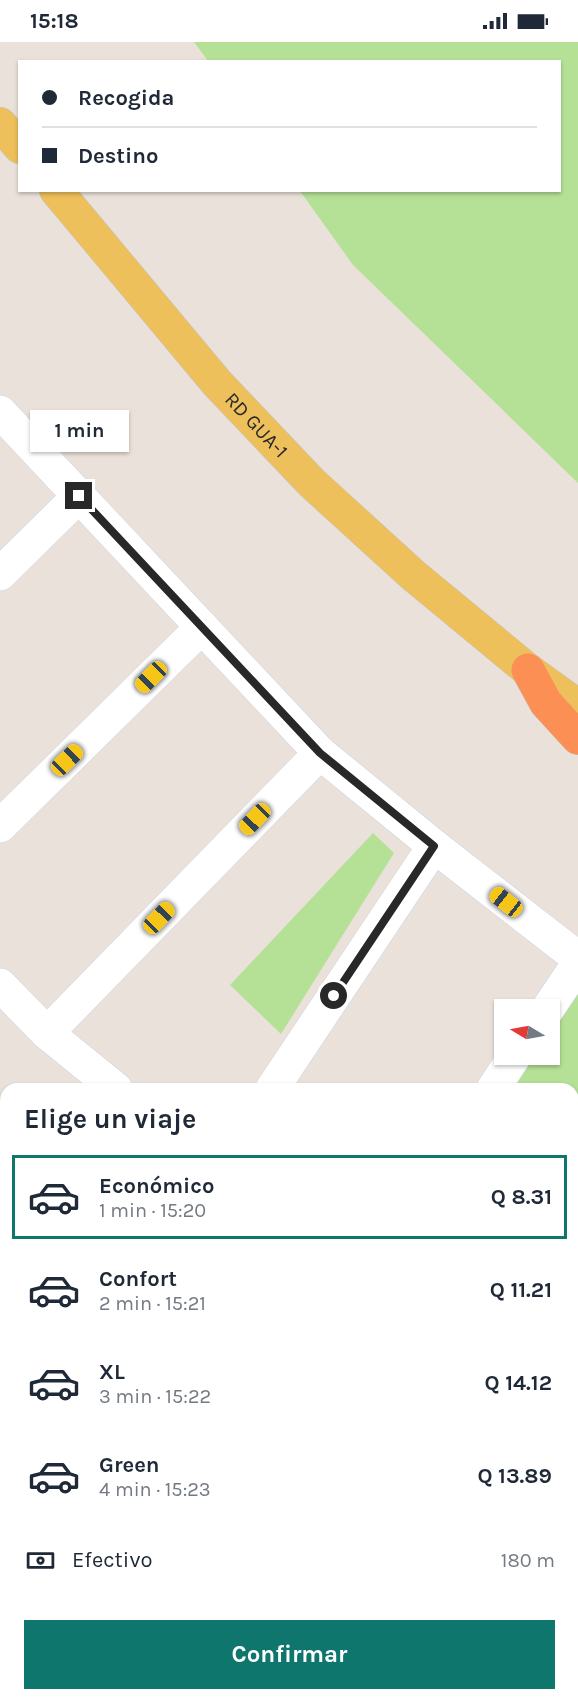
<!DOCTYPE html>
<html lang="es">
<head>
<meta charset="utf-8">
<style>
	body { margin:0; font-family:Karla,sans-serif; background:#f6f6f7; color:#1f2937; height:100vh; display:flex; flex-direction:column; font-size:22px; white-space:nowrap }
	* { box-sizing:border-box; margin:0 }
	p { font-size:20px; color:#747a83 }
	.icon { flex:none; width:33px; height:33px; fill:none; stroke:currentColor; stroke-width:2; stroke-linecap:round; stroke-linejoin:round }
	.map { position:relative; flex:1; overflow:hidden }
	.sheet { position:absolute; left:0px; top:1041px; width:579px; height:618px; display:flex; flex-direction:column; background:#fff; border-radius:18px 18px 0 0; box-shadow:0 2px 4px #0004 }
	.sheet>* { flex:none }
	.top-card { position:absolute; left:18px; top:18px; width:543px; height:132px; border-radius:0px; box-shadow:0 2px 4px #0004; display:grid; align-content:center; height:132px; padding:0 24px; background:#fff }
	.needle { width:39px; rotate:280deg }
	.controls { position:absolute; left:494px; top:957px; display:grid; gap:12px }
	.controls a { display:grid; place-items:center; width:66px; height:66px; border-radius:0px; background:#fff; box-shadow:0 2px 4px #0004; font-size:30px }
	.end { position:absolute; width:27px; height:27px; margin:-14px; border:8px solid #282828; background:#fff; box-shadow:0 0 0 3px #fff }
	.from { border-radius:50% }
	.bubble { position:absolute; height:42px; border-radius:0px; background:#fff; box-shadow:0 2px 4px #0004; font-size:20px; font-weight:700; line-height:42px; text-align:center }
	.car { position:absolute; width:18px; height:36px; margin:-18px -9px; border-radius:8px; box-shadow:0 0 4px 2px #0007; background:linear-gradient(#f5c518 24%,#345 0 40%,#f5c518 0 76%,#345 0 86%,#f5c518 0) }
	.top-card b { display:flex; align-items:center; gap:21px; height:57px; font-size:22px }
	.top-card b+b { border-top:2px solid #e0e1e3 }
	.top-card i { width:15px; height:15px; background:#1f2937 }
	ul { padding:0; list-style:none }
	li { display:flex; align-items:center; gap:18px; height:84px; margin:0 12px 9px; padding:0 12px; border:3px solid transparent; border-radius:0px }
	li div { flex:1 }
	li b { display:block; font-size:22px }
	li em { font-style:normal; font-weight:700 }
	li.selected { border-color:#0f766e }
	li>.icon { width:54px; height:54px; stroke-width:1.5 }
	h2 { padding:0 24px; font-size:27px; line-height:72px }
	.pay { display:flex; align-items:center; gap:15px; height:66px; padding:0 24px; font-size:22px }
	.pay p { margin-inline-start:auto }
	.primary-button { display:flex; gap:12px; margin-top:auto; padding:12px 24px }
	.primary-button a { flex:1; height:69px; border-radius:0px; background:#0f766e; color:#fff; font-size:24px; font-weight:700; line-height:69px; text-align:center }
	.status { display:flex; justify-content:space-between; align-items:center; height:42px; padding:0 30px; background:#fff; direction:ltr }
	.status svg { height:16px; fill:currentColor }
	.map>svg:first-child { display:block }
	.green { fill:#b5e196 }
	.lines { fill:none; stroke-linecap:round; stroke-linejoin:round }
	.minor-casing { stroke:#cfd4e1; stroke-width:34 }
	.major-casing { stroke:#c3c3c3; stroke-width:34 }
	.highway-casing { stroke:#c3c3c3; stroke-width:34 }
	.minor { stroke:#fff; stroke-width:33 }
	.major { stroke:#eec05b; stroke-width:33 }
	.highway { stroke:#fb8f54; stroke-width:33 }
	.route { stroke:#282828; stroke-width:8 }
	.labels { text-anchor:middle; stroke-width:6; stroke-linejoin:round; paint-order:stroke }
	.street-label { font-size:20px; fill:#282828; stroke:#fff }
</style>
</head>
<body>
<div class="status"><b>15:18</b><svg viewBox="0 0 49 12"><path d="M0 12V9h3v3zM5 12V6h3v6zM10 12V3h3v9zM15 12V0h3v12zM26 1h20v11H26zM47 4h2v5h-2z"/></svg></div>
<div class="map">
<svg width="578" height="1659" viewBox="0 0 578 1659">
	<rect width="100%" height="100%" fill="#eae2da"/>
	<g class="green">
		<path d="M194 0H578V441L353 223 300 149 560 148V20L208 19Z"/>
		<path d="M373 791 394 811 281 992 230 943Z"/>
		<path d="M578 947V1109L573 1116V1047H510L534 1013 549 1012V990Z"/>
	</g>
	<g class="lines">
		<defs>
			<g id="minor">
				<path d="M0 370 320 711 434 804 578 916"/>
				<path d="M0 532 79 454"/>
				<path d="M0 784 202 585"/>
				<path d="M0 943 47 991 116 1047"/>
				<path d="M547 968 578 922"/>
				<path d="M47 991 320 711"/>
				<path d="M272 1047 434 804"/>
				<path d="M493 1047 516 1012"/>
				<path d="M573 1135 578 1128"/>
				<path d="M0 1190 6 1194"/>
				<path d="M0 1304 6 1309"/>
				<path d="M573 1304 578 1300"/>
				<path d="M573 1366 578 1362"/>
				<path d="M573 1449 578 1455"/>
				<path d="M573 1491 578 1487"/>
				<path d="M0 1548 6 1557"/>
				<path d="M573 1603 578 1606"/>
				<path d="M0 1617 6 1623"/>
				<path d="M33 1653 35 1659"/>
				<path d="M329 1653 339 1659"/>
				<path d="M58 1659 65 1653"/>
				<path d="M130 1659 137 1653"/>
			</g>
			<g id="major">
				<path d="M0 82 20 105"/>
				<path id="s1" d="M56 148 217 341 312 441 413 533 528 628 578 664"/>
			</g>
			<path id="highway" d="M528 628 546 661 578 696"/>
		</defs>
		<use href="#minor" class="minor-casing"/>
		<use href="#major" class="major-casing"/>
		<use href="#highway" class="highway-casing"/>
		<use href="#minor" class="minor"/>
		<use href="#major" class="major"/>
		<use href="#highway" class="highway"/>
	</g>
	<g class="lines">
		<path class="route" d="M79 454 320 711 434 804 334 954"/>
	</g>
	<g class="labels">
		<g class="street-label">
			<text dy="7" stroke="none"><textPath href="#s1" startOffset="309">RD GUA-1</textPath></text>
		</g>
	</g>
</svg>
<div class="controls">
<a><svg class="needle" viewBox="-14 -14 28 28"><path d="M0-13l5 13h-10z" fill="#e53935"/><path d="M0 13l5-13h-10z" fill="#747a83"/></svg></a>
</div>
<i class="end from" style="left:334px;top:954px"></i>
<i class="end" style="left:79px;top:454px"></i>
<div class="bubble" style="left:30px;top:368px;width:99px">1 min</div>
<i class="car" style="left:151px;top:635px;rotate:225deg"></i>
<i class="car" style="left:67px;top:718px;rotate:46deg"></i>
<i class="car" style="left:255px;top:777px;rotate:224deg"></i>
<i class="car" style="left:506px;top:860px;rotate:308deg"></i>
<i class="car" style="left:159px;top:876px;rotate:44deg"></i>
<div class="top-card">
<b><i class="from"></i>Recogida</b>
<b><i></i>Destino</b>
</div>
<section class="sheet">
<h2>Elige un viaje</h2>
<ul>
<li class="selected"><svg class="icon" aria-label="car" viewBox="0 0 24 24"><path d="M5 17H2v-5l4-1 3-4h7l3 4 3 1v5h-3M9 17h6M6 11h13"/><circle cx="7" cy="17" r="2"/><circle cx="17" cy="17" r="2"/></svg><div><b>Económico</b><p>1 min · 15:20</p></div><em>Q 8.31</em></li>
<li><svg class="icon" aria-label="car" viewBox="0 0 24 24"><path d="M5 17H2v-5l4-1 3-4h7l3 4 3 1v5h-3M9 17h6M6 11h13"/><circle cx="7" cy="17" r="2"/><circle cx="17" cy="17" r="2"/></svg><div><b>Confort</b><p>2 min · 15:21</p></div><em>Q 11.21</em></li>
<li><svg class="icon" aria-label="car" viewBox="0 0 24 24"><path d="M5 17H2v-5l4-1 3-4h7l3 4 3 1v5h-3M9 17h6M6 11h13"/><circle cx="7" cy="17" r="2"/><circle cx="17" cy="17" r="2"/></svg><div><b>XL</b><p>3 min · 15:22</p></div><em>Q 14.12</em></li>
<li><svg class="icon" aria-label="car" viewBox="0 0 24 24"><path d="M5 17H2v-5l4-1 3-4h7l3 4 3 1v5h-3M9 17h6M6 11h13"/><circle cx="7" cy="17" r="2"/><circle cx="17" cy="17" r="2"/></svg><div><b>Green</b><p>4 min · 15:23</p></div><em>Q 13.89</em></li>
</ul>
<div class="pay"><svg class="icon" aria-label="cash" viewBox="0 0 24 24"><path d="M3 7h18v10H3z"/><circle cx="12" cy="12" r="2"/></svg>Efectivo<p>180 m</p></div>
<div class="primary-button"><a>Confirmar</a></div>
</section>
</div>
</body>
</html>
